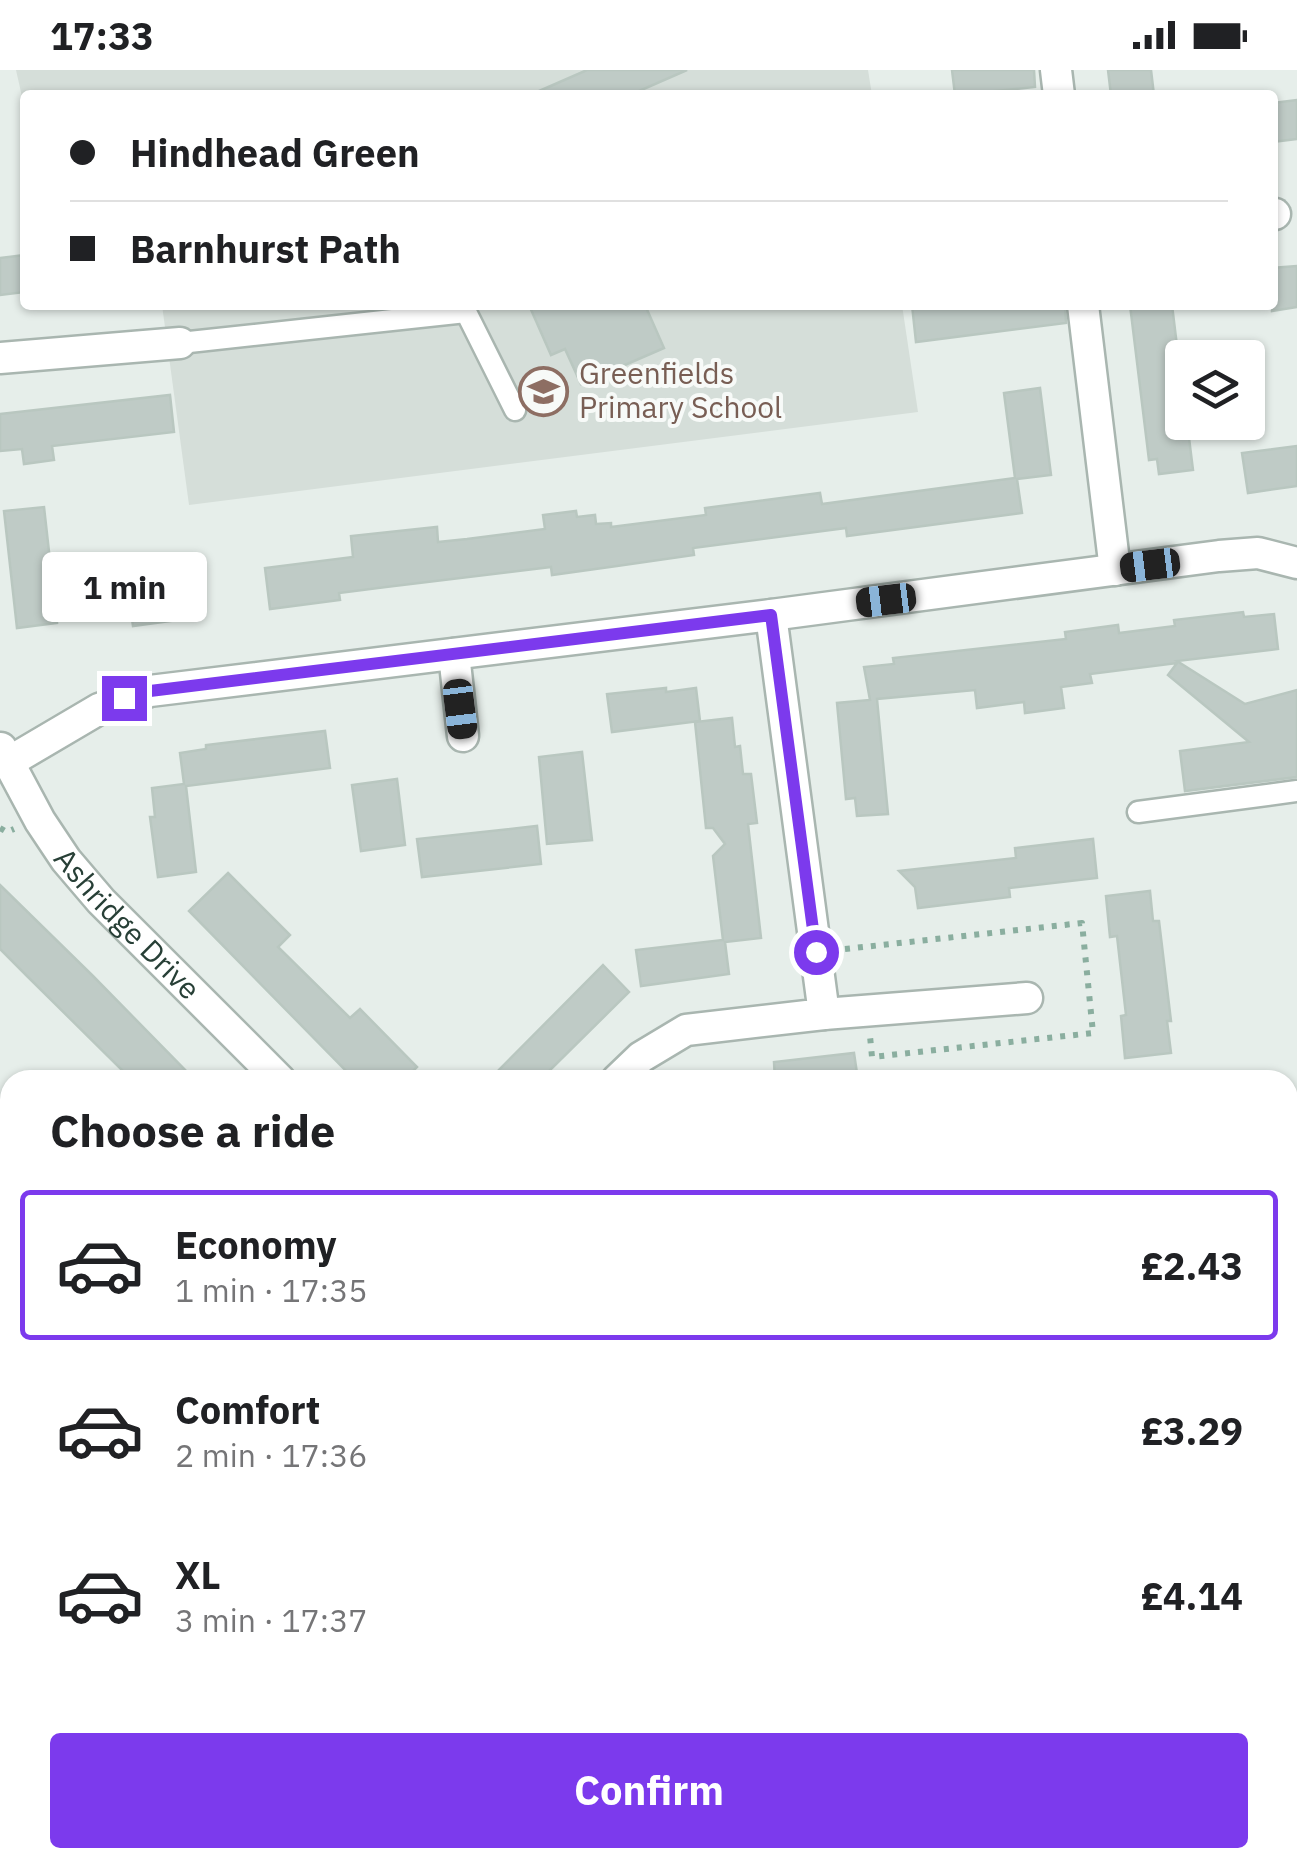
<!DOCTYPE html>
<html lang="en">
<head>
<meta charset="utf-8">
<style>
	body { margin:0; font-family:"IBM Plex Sans",sans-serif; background:#f6f6f6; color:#202124; height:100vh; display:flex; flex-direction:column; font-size:38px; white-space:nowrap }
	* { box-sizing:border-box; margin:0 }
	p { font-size:32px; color:#757577 }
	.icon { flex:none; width:55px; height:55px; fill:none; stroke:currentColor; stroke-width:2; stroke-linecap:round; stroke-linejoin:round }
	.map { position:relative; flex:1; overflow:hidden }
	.panel { position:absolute; left:0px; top:1000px; width:1298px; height:798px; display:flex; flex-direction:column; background:#fff; border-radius:30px 30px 0 0; box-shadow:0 2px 8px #0004 }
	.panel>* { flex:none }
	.guide { position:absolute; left:20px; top:20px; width:1258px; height:220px; border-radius:10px; box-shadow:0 2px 8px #0004; display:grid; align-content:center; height:220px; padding:0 50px; background:#fff }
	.buttons { position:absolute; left:1165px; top:270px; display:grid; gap:20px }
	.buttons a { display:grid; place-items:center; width:100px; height:100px; border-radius:10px; background:#fff; box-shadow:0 2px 8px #0004; font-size:50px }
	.end { position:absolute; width:45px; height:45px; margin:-22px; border:12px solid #7c3aed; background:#fff; box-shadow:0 0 0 5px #fff }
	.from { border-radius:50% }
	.bubble { position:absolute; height:70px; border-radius:10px; background:#fff; box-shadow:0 2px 8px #0004; font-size:32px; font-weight:700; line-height:70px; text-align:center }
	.car { position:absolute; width:30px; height:60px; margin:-30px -15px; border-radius:12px; box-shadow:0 0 8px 2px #0007; background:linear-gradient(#222 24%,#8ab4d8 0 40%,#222 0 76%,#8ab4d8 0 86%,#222 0) }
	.guide b { display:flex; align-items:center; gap:35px; height:95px; font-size:38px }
	.guide b+b { border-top:2px solid #e0e0e0 }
	.guide i { width:25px; height:25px; background:#202124 }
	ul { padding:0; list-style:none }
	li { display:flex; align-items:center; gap:30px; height:150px; margin:0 20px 15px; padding:0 30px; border:5px solid transparent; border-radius:10px }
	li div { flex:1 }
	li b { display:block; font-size:38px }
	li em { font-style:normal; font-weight:700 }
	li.selected { border-color:#7c3aed }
	li>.icon { width:90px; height:90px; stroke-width:1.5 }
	h2 { padding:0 50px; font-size:45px; line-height:120px }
	.cta { display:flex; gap:20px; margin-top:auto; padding:20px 50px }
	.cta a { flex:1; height:115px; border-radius:10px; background:#7c3aed; color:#fff; font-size:40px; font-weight:700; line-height:115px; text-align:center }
	.status { display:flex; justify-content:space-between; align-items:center; height:70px; padding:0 50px; background:#fff; direction:ltr }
	.status svg { height:28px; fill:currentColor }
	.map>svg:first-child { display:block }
	.built { fill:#d5ded9 }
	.green { fill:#c2ddc6 }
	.building { fill:#bfcbc6; stroke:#b9c7c0; stroke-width:2.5 }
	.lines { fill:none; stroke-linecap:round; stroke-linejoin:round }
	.service-casing { stroke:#a9b6b0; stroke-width:25 }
	.minor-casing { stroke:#a9b6b0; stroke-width:35 }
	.path { stroke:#8aae9f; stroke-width:6; stroke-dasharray:5 8; stroke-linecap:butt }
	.service { stroke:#fff; stroke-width:20 }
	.minor { stroke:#fff; stroke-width:30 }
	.route { stroke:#7c3aed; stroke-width:12 }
	.labels { text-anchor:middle; stroke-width:8; stroke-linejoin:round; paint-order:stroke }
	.education-label { font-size:30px; fill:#785e54; stroke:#f7faf8; text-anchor:start }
	.street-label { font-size:30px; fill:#273f36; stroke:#f7faf8 }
</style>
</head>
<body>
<div class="status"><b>17:33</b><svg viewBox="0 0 49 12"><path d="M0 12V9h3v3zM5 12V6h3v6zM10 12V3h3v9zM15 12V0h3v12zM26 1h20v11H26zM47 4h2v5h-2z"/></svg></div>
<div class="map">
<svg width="1297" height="1797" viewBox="0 0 1297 1797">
	<rect width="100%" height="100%" fill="#e6eeea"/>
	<g class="built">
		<path d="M16 0H868L872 25H25V40Z"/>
		<path d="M162 235H902L918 342 189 435Z"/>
	</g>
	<g class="green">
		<path d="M1297 1724V1797H987L1033 1788H1288V1726Z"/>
		<path d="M260 1788H764L771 1797H270Z"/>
	</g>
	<g class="building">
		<path d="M587 0H687L630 25H530Z"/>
		<path d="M952 0H1034L1035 17 955 25Z"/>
		<path d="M1108 0H1151L1154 25H1111Z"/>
		<path d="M1297 30V69L1272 72V33Z"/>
		<path d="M25 185V222L0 225V188Z"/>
		<path d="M1297 196V237L1272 241V198Z"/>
		<path d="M529 235H645L664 278 581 314 565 279 551 285Z"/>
		<path d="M912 235H1065L1066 253 916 272Z"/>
		<path d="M1130 235H1172L1182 317V352H1187L1193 400 1159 404 1157 389 1149 390Z"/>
		<path d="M1040 318 1051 405 1017 409 1022 443 847 466 846 458 693 478 694 485 617 496 552 505 551 497 386 517 339 523 340 530 270 539 265 498 353 487 351 466 437 457 438 472 467 469 545 459 543 445 576 441 577 447 595 445 596 454 611 453V457L706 445 705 438 820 423 822 434 1015 408 1004 323Z"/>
		<path d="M170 325 174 362 52 376 54 390 24 394 22 379 0 381V344Z"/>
		<path d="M1297 376V416L1248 423 1242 383Z"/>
		<path d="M44 437 57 553 17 558 4 441Z"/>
		<path d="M195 506 200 547 133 556 127 514Z"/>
		<path d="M1243 542 1244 547 1274 544 1278 579 1177 591 1245 634 1297 620V707L1185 721 1180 681 1249 672 1168 605 1177 593 1090 604 1092 613 1061 617 1064 638 1025 643 1024 632 977 638 975 620 877 629 888 744 857 746 855 728 846 729 837 633 870 630 864 597 894 594 893 588 1066 569 1065 562 1118 555 1119 563 1175 556 1174 550Z"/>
		<path d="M666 618V622L696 618 700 651 612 662 607 624Z"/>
		<path d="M732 648 735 677 740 676 743 704H751L757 753 748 754 761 868 725 872 729 904 641 916 636 880 723 870 713 786 725 774 713 758H706L695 652Z"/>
		<path d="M325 661 330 698 186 716 196 802 158 807 150 747H155L152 718 184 714 180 683 206 679V675Z"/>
		<path d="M582 682 592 770 547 774 539 687Z"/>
		<path d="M397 709 405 775 361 781 352 715Z"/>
		<path d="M537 756 541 794 422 807 417 769Z"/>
		<path d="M1093 769 1097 808 1009 818 1010 827 918 838 915 817 899 801 1016 788 1015 778Z"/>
		<path d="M228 803 290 865 278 877 350 948 360 939 417 997 404 1010H355L189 841Z"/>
		<path d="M0 815 93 906 195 1010H132L28 907 0 879Z"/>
		<path d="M1150 821 1153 851H1159L1171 951H1167L1171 983 1125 988 1121 946 1126 945 1117 866 1110 867 1106 826Z"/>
		<path d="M603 895 629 922 540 1010H489Z"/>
		<path d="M854 983 858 1010H775L774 992Z"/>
	</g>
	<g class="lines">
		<defs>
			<g id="service">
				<path d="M180 273 466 242 515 340"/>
				<path d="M1138 742 1297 721"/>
			</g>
			<g id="minor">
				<path d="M1056 0 1059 25"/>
				<path d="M1272 144H1275"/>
				<path d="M1083 235 1115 500"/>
				<path d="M0 288 180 273"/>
				<path d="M454 584 463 666"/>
				<path id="s1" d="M1 678 40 751 66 790 101 831 280 1010"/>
				<path d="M9 692 99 639 150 621 771 545 1219 486 1258 483 1297 493"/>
				<path d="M824 944 1027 928"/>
				<path d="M617 1010 641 987 686 960 824 944 771 545"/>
				<path d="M0 1064 10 1052"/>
				<path d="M0 1212 10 1222"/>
				<path d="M1288 1299 1297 1298"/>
			</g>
		</defs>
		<use href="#service" class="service-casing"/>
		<use href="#minor" class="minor-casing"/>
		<g class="path">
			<path d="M0 758 7 762 14 759"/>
			<path d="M845 879 1082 853 1093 963 872 987 870 966"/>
			<path d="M696 1788 705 1797"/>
			<path d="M17 1797 26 1788"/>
		</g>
		<use href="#service" class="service"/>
		<use href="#minor" class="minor"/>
	</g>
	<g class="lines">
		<path class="route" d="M124 628 150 621 771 545 816 882"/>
	</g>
	<defs>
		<symbol id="school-ring" viewBox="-11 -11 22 22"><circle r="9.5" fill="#f7faf8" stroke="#8d6e63" stroke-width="1.5"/><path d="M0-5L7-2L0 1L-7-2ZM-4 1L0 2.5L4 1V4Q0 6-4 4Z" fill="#8d6e63"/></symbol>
	</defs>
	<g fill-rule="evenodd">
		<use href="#school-ring" x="516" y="294" width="55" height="55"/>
	</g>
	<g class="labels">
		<g class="education-label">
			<text x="579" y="314">Greenfields<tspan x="579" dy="34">Primary School</tspan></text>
		</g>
		<g class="street-label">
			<text dy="10" stroke="none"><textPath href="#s1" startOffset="218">Ashridge Drive</textPath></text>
		</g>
	</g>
</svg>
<div class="buttons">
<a><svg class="icon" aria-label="layers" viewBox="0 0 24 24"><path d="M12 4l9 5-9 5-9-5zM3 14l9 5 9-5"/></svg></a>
</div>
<i class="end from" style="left:816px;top:882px"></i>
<i class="end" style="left:124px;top:628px"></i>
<div class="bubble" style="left:42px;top:482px;width:165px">1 min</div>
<i class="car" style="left:1150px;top:495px;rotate:263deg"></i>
<i class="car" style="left:886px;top:530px;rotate:263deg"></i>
<i class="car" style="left:460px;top:639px;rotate:173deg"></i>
<div class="guide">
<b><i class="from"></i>Hindhead Green</b>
<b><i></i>Barnhurst Path</b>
</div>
<section class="panel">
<h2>Choose a ride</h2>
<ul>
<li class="selected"><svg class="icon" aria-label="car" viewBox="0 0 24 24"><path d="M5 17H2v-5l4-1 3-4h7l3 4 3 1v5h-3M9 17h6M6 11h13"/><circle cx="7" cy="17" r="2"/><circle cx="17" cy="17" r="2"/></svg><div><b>Economy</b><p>1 min · 17:35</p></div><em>£2.43</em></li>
<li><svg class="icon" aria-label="car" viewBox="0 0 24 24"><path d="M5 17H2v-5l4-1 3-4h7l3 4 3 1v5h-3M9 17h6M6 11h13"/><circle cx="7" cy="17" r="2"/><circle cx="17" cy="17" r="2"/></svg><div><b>Comfort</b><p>2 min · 17:36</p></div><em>£3.29</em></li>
<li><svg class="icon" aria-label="car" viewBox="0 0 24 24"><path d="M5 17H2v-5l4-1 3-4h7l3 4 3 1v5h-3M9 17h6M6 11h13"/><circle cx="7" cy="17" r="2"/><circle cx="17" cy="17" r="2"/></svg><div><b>XL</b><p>3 min · 17:37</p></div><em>£4.14</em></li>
</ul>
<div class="cta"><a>Confirm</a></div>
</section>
</div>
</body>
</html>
